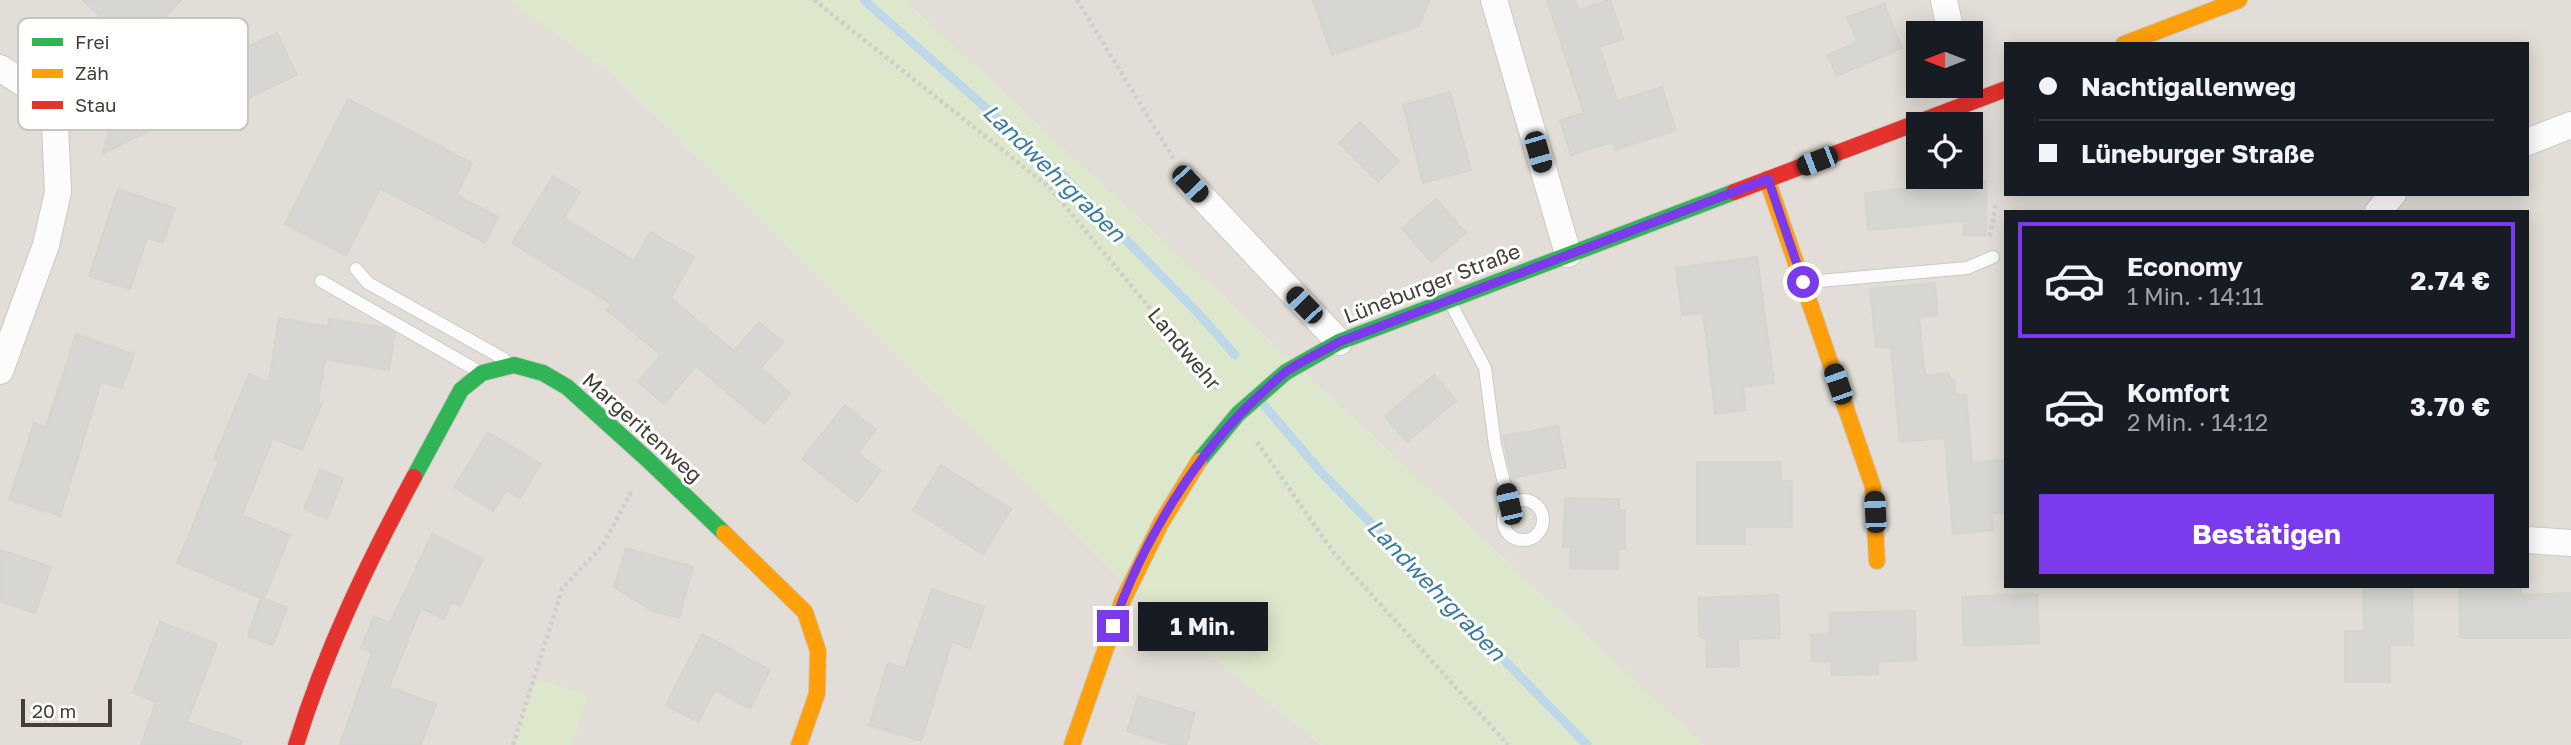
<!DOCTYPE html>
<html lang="de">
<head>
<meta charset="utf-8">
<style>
	body { margin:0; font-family:"Golos Text",sans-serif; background:#242831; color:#f1f3f6; height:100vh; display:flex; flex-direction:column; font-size:26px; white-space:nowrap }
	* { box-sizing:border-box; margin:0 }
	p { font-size:23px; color:#9ea1a6 }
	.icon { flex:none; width:38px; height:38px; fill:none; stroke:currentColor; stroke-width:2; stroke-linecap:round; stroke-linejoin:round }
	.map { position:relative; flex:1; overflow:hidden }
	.sheet { position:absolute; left:2004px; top:210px; width:525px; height:378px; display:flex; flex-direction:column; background:#171b24; border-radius:0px; box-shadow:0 4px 18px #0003 }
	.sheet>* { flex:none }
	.hud { position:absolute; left:2004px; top:42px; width:525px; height:154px; border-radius:0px; box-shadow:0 4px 18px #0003; display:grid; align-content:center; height:154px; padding:0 35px; background:#171b24 }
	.needle { width:46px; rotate:270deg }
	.fabs { position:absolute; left:1906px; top:21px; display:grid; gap:14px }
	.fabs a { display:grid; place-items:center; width:77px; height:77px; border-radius:0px; background:#171b24; box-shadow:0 4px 18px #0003; font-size:35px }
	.scale { position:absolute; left:21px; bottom:18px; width:91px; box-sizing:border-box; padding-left:7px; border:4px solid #443e36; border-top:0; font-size:19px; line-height:24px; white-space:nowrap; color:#443e36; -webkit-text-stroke:5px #fff; paint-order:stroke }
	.end { position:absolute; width:32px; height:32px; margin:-16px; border:9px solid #7c3aed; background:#fff; box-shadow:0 0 0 4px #fff }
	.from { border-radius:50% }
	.bubble { position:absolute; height:49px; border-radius:0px; background:#171b24; box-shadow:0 4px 18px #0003; font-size:23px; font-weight:700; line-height:49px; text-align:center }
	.car { position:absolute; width:21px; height:42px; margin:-21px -10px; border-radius:9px; box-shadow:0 0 5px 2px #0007; background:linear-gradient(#222 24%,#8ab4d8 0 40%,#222 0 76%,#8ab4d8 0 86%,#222 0) }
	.hud b { display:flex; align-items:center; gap:24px; height:66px; font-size:26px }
	.hud b+b { border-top:2px solid #363941 }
	.hud i { width:18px; height:18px; background:#f1f3f6 }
	ul { padding:12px 0 0; list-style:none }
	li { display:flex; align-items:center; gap:21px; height:116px; margin:0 14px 10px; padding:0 21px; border:4px solid transparent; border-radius:0px }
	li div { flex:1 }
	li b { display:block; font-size:26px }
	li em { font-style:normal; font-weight:700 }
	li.current { border-color:#7c3aed }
	li>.icon { width:63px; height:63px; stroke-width:1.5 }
	.cta { display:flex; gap:14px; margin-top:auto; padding:14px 35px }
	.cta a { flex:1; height:80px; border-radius:0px; background:#7c3aed; color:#fff; font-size:28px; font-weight:700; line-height:80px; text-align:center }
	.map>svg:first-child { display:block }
	.residential { fill:#e2ded7; fill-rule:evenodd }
	.green { fill:#dde7cb }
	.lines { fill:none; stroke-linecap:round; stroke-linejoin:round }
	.stream { stroke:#bdd9e9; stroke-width:9 }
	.building { fill:#d8d6d2; stroke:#d6d4cf; stroke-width:2 }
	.lane-casing { stroke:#cbc9c5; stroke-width:14 }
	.street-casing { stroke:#cbc9c5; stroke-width:28 }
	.fast-casing { stroke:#ccc9c1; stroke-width:18 }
	.slow-casing { stroke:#ccc9c1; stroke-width:18 }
	.jam-casing { stroke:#ccc9c1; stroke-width:18 }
	.path { stroke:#d0cdcb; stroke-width:4.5; stroke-dasharray:3.5 3.5; stroke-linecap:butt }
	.lane { stroke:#fcfcfc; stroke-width:12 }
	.street { stroke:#fcfcfc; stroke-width:26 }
	.fast { stroke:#30b455; stroke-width:16 }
	.slow { stroke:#ff9f0a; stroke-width:16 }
	.jam { stroke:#e5322d; stroke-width:16 }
	.route { stroke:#7c3aed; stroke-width:9 }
	.labels { text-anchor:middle; stroke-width:6; stroke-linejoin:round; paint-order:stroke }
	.street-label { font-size:21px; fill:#443e36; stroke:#fff }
	.water-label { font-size:23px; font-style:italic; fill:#3a7ca5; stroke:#fff }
	.key { fill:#fff; stroke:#c7c5c3; stroke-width:2 }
	.key-label { font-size:19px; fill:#443e36 }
</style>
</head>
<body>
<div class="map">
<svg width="2571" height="745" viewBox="0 0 2571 745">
	<rect width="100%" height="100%" fill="#eeede9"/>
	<g class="residential">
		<path d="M0 0H507L613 74 1134 593 1321 745H0Z"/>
		<path d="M904 0H2571V745H1704ZM1918 33H1970V86H1918ZM2006 44H2527V194H2006ZM1918 124H1970V177H1918ZM2006 212H2527V586H2006Z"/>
	</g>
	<g class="green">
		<path d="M507 0H904L1704 745H1321L1134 593 613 74Z"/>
		<path d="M535 679 588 695 572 745H514Z"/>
	</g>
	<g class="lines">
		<g class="stream">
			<path d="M864 0 1063 176 1198 313 1235 355"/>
			<path d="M1263 404 1321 472 1587 745"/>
		</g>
	</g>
	<g class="building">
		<path d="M83 0H181L135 49Z"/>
		<path d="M1313 0H1429L1419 26 1332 55Z"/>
		<path d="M1547 0H1575L1578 10 1610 0 1623 39 1599 47 1617 101 1662 87 1676 130 1615 150 1613 142 1571 155 1560 120 1584 113Z"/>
		<path d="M1884 4 1902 48 1837 76 1827 55 1858 42 1847 17Z"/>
		<path d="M277 33 297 75 230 106 225 96 153 130 135 92 205 59 208 65Z"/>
		<path d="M1450 92 1471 170 1423 183 1403 105Z"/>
		<path d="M348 99 472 163 456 195 498 217 485 243 380 188 346 255 285 224Z"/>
		<path d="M114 117 151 130 102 154Z"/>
		<path d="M1360 122 1399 161 1378 182 1339 143Z"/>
		<path d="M553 176 580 192 564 218 634 261 650 232 694 257 671 298 734 351 759 322 783 342 761 368 790 393 764 424 696 366 664 404 638 382 661 355 607 310 611 304 512 243Z"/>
		<path d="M1986 181V235H1964V221L1868 230 1865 193Z"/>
		<path d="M118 189 175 208 163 243 147 238 130 289 89 276Z"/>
		<path d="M1436 199 1466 233 1431 262 1402 228Z"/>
		<path d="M1757 257 1774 383 1743 387 1746 410 1715 414 1703 312 1682 315 1676 268Z"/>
		<path d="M1935 283 1938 315 1919 317 1925 376 1949 373 1950 380 1954 379 1956 395H1966L1972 463 2006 460V512L1991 513 1993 530 1953 534 1945 438 1900 442 1891 347 1876 348 1870 289Z"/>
		<path d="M279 318 328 327 329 319 386 328 395 333 389 370 325 359 318 402 322 403 302 450 273 438 242 515 290 535 264 599 287 607 273 645 248 636 261 598 177 563 219 461 214 459 249 374 269 382Z"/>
		<path d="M76 334 134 354 122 388 101 382 60 516 9 499 34 423 46 427Z"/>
		<path d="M1434 375 1456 401 1407 442 1385 416Z"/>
		<path d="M845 405 876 430 858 453 881 471 857 502 802 459Z"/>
		<path d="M1558 426 1566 467 1512 478 1503 436Z"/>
		<path d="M488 432 541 464 520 498 506 490 493 511 454 487Z"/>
		<path d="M1697 462H1780L1781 481H1792V527H1745V544H1697Z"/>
		<path d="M941 465 1011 509 983 554 913 510Z"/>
		<path d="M320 469 343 479 327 519 304 509Z"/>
		<path d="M1565 498 1619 499V510H1625V549H1618V569L1570 568 1571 547H1563Z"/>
		<path d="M432 534 483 559 460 606 452 602 444 619 421 608 389 687 436 704 421 745H340L372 653 361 648 374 616 390 623Z"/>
		<path d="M626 548 693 567 679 618 651 610 614 587Z"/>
		<path d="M0 550 51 567 35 613 0 601Z"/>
		<path d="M2364 586H2412L2413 645H2390V682H2345V631H2364Z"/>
		<path d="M2460 586H2521V595L2571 593V638H2460Z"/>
		<path d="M932 589 984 607 970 648 952 642 921 741 869 725 888 663 905 668Z"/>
		<path d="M2037 594 2039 643 1964 646 1962 597Z"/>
		<path d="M1778 595 1780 638 1738 639 1739 666 1707 667 1706 638H1700L1698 598Z"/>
		<path d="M1915 611 1916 660 1878 662V674L1832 675 1831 661 1812 662 1811 635 1830 634V613Z"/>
		<path d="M160 622 217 644 187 722 242 741 241 745H141L156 702 133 693Z"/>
		<path d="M702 634 770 670 750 709 715 690 698 722 666 705Z"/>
		<path d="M1138 696 1195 713 1186 745H1172L1127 731Z"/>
	</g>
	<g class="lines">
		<defs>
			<g id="lane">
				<path d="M356 269 368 283 504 359"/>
				<path d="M321 281 478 371"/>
				<path d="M1808 282 1967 268 1993 257"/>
				<path d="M1450 302 1485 368 1495 445 1509 504"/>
				<circle cx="1523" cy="520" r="20"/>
			</g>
			<g id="street">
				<path d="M1494 0 1568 254"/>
				<path d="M1944 0 1951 33"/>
				<path d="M0 68 37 92 55 125 58 192 46 245 0 371"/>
				<path d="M2527 142 2571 125"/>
				<path d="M1190 184 1339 342"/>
				<path d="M2378 212 2393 194"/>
				<path d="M2527 540 2571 543"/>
			</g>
			<g id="fast">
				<path d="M1199 461 1238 414 1286 372 1339 342 1734 192"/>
				<path d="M414 477 461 390 482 373 514 365 543 373 567 387 648 460 724 533"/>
			</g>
			<g id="slow">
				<path d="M2124 44 2239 0"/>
				<path d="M1767 179 1873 487 1877 561"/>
				<path d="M724 533 805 612 818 651 817 694 799 745"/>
				<path d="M1072 745 1122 602 1161 523 1199 461"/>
			</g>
			<g id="jam">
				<path d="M1734 192 2006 89"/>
				<path d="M296 745C325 651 367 564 414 477"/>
			</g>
		</defs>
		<use href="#lane" class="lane-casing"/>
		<use href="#street" class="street-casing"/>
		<use href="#fast" class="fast-casing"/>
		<use href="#slow" class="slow-casing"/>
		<use href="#jam" class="jam-casing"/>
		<g class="path">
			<path d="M814 0 1049 187 1218 390"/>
			<path d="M1077 0 1175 161"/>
			<path d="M1990 236 1996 203"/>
			<path d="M1257 442 1333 552 1508 745"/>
			<path d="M513 745 562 589 603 545 632 490"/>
		</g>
		<use href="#lane" class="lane"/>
		<use href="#street" class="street"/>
		<use href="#fast" class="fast"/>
		<use href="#slow" class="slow"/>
		<use href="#jam" class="jam"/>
	</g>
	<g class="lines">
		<path class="route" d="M1113 626C1141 544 1198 449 1263 392 1271 385 1279 377 1287 371 1304 360 1322 352 1339 342L1768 179 1803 282"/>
	</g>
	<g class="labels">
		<g class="street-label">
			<text transform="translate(1432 284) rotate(-21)" y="7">Lüneburger Straße</text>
			<text transform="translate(1184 349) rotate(50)" y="7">Landwehr</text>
			<text transform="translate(642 428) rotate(42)" y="7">Margeritenweg</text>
		</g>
		<g class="water-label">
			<text transform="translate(1054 173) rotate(44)" y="8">Landwehrgraben</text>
			<text transform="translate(1436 590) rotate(46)" y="8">Landwehrgraben</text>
		</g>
	</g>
	<rect x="18" y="18" width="230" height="112" rx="10" class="key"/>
	<rect x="32" y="38" width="31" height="8" fill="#30b455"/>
	<rect x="32" y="69" width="31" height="9" fill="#ff9f0a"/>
	<rect x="32" y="101" width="31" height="8" fill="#e5322d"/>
	<g class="key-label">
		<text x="75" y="49">Frei</text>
		<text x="75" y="80">Zäh</text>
		<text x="75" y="112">Stau</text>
	</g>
</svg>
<div class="fabs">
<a><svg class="needle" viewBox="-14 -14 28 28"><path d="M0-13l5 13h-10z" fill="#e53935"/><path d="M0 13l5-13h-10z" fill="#9ea1a6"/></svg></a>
<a><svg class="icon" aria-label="locate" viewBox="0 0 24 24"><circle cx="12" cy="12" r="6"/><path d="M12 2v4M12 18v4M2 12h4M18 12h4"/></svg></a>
</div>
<div class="scale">20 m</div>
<i class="end from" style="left:1803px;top:282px"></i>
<i class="end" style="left:1113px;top:626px"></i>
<div class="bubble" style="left:1138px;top:602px;width:130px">1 Min.</div>
<i class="car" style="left:1538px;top:152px;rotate:164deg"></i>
<i class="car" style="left:1817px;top:161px;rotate:249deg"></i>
<i class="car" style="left:1190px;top:184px;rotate:137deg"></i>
<i class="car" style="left:1304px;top:305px;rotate:316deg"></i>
<i class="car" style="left:1838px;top:384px;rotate:341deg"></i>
<i class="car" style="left:1509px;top:504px;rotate:347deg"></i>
<i class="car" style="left:1875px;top:512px;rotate:357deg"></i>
<div class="hud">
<b><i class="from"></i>Nachtigallenweg</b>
<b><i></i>Lüneburger Straße</b>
</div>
<section class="sheet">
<ul>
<li class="current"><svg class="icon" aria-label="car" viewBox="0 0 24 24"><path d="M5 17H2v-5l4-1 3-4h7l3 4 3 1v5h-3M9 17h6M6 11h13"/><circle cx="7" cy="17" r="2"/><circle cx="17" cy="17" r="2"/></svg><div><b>Economy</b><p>1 Min. · 14:11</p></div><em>2.74 €</em></li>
<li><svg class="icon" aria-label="car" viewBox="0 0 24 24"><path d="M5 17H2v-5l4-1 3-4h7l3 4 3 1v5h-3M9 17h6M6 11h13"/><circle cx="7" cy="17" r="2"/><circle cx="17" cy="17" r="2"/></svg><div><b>Komfort</b><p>2 Min. · 14:12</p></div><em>3.70 €</em></li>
</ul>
<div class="cta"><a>Bestätigen</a></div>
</section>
</div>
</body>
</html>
